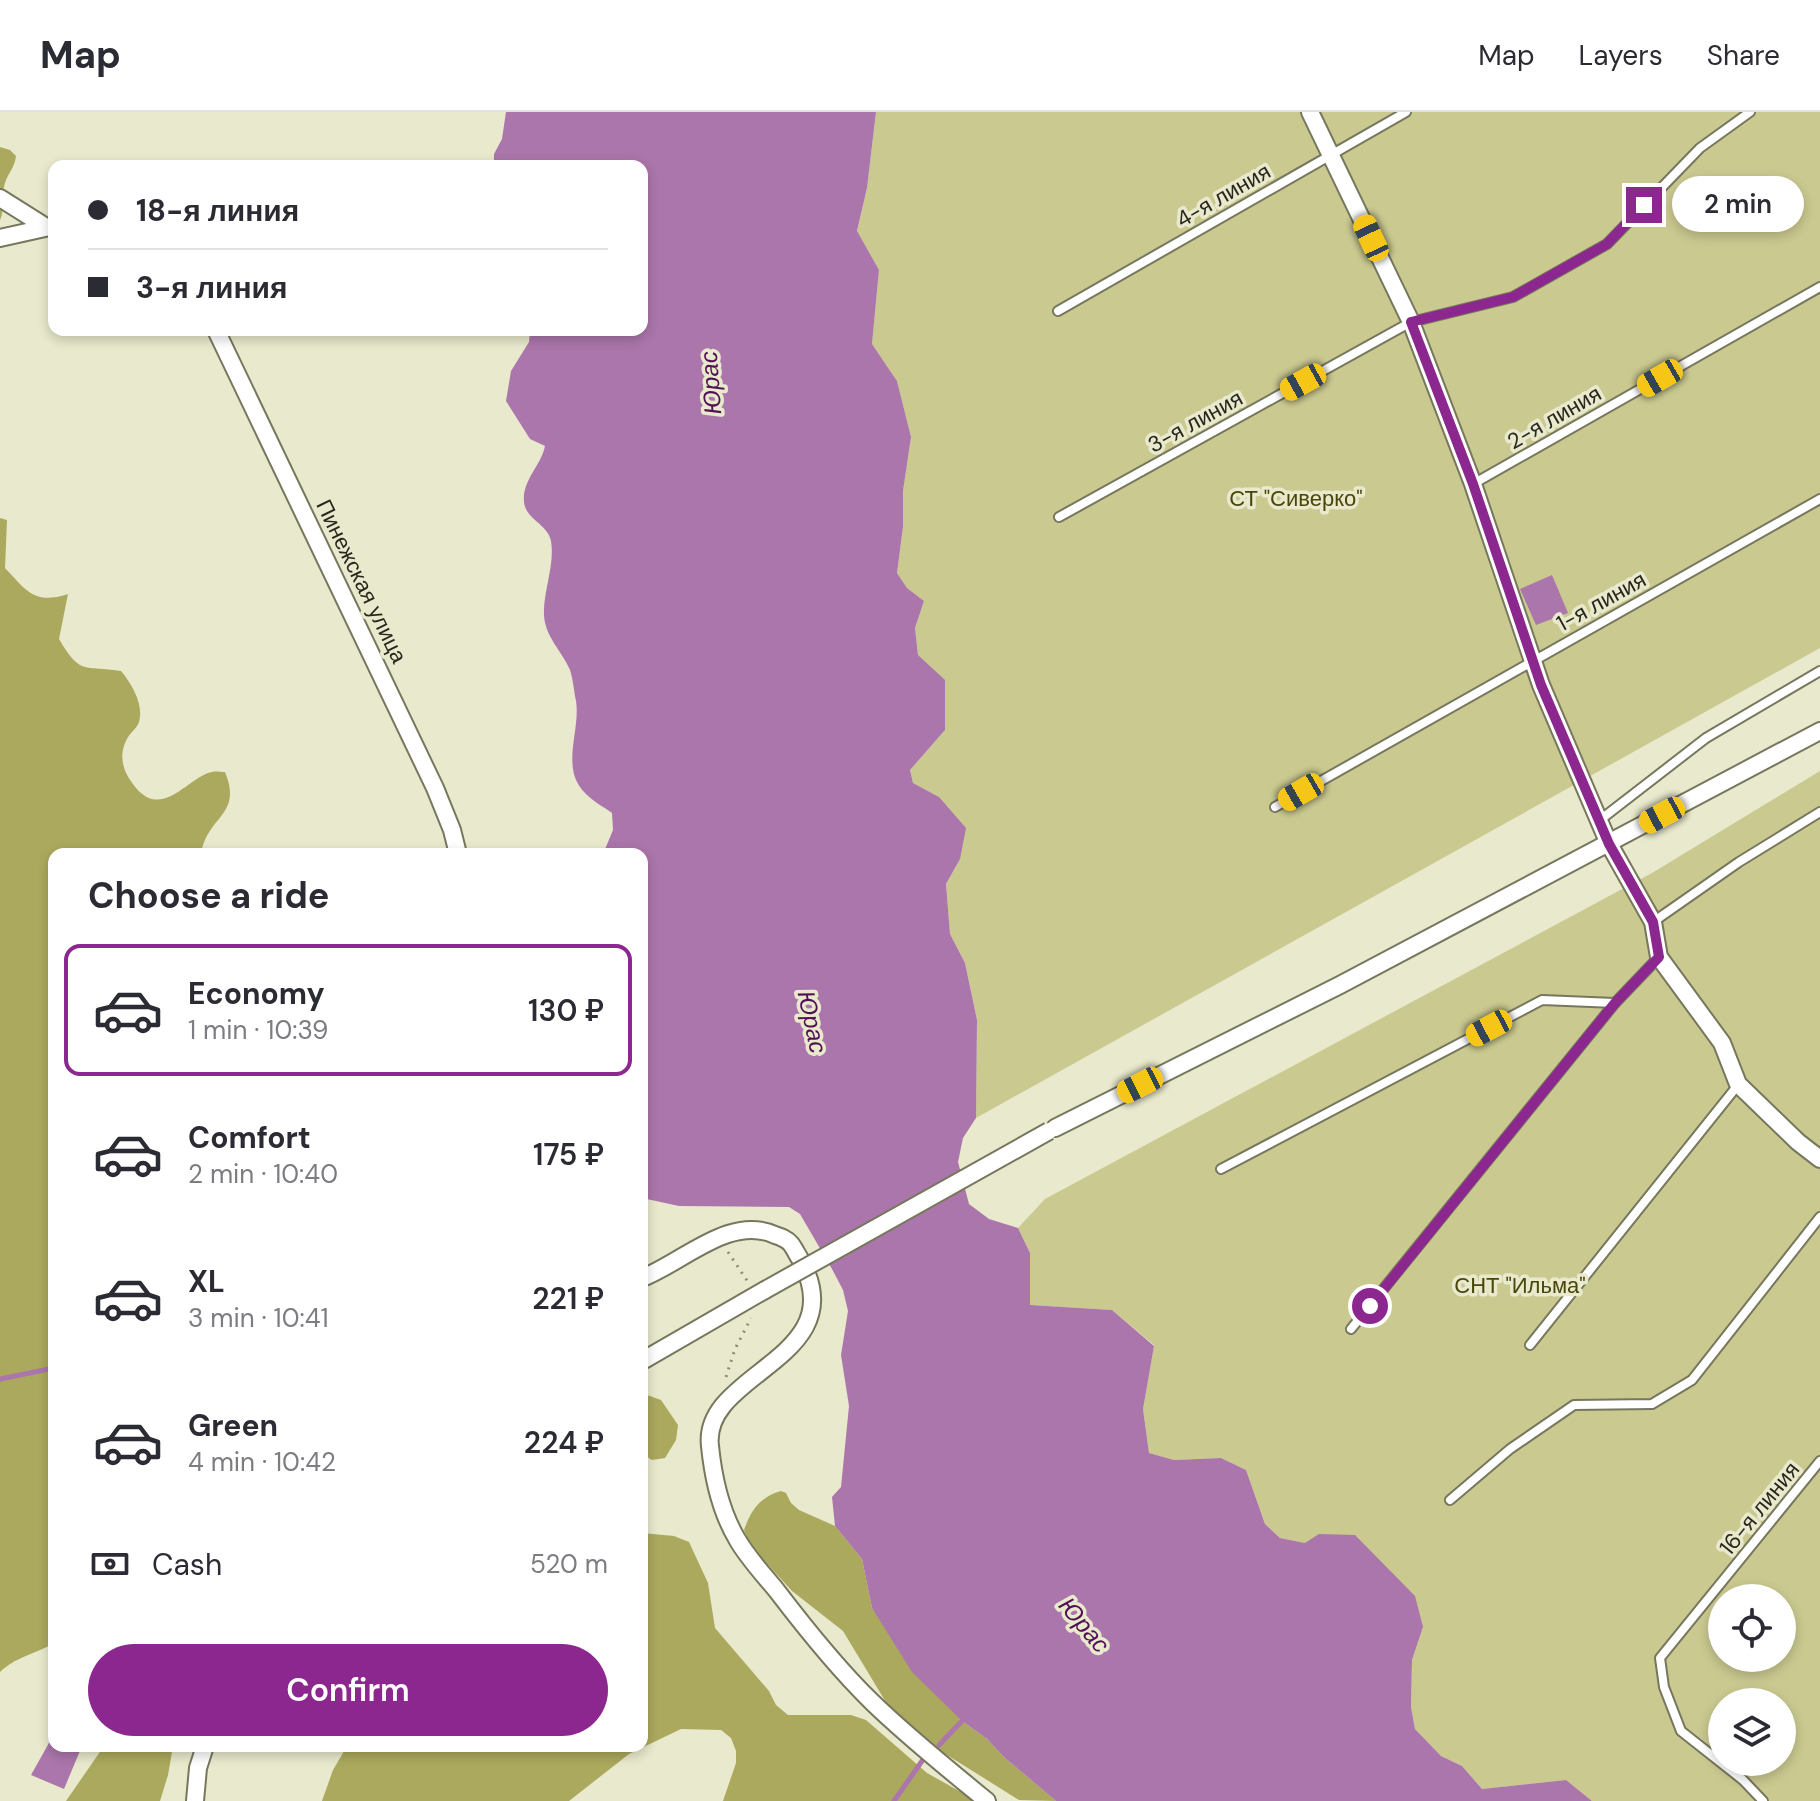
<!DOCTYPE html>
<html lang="en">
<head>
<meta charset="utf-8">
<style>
	body { margin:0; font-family:"DM Sans",sans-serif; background:#f2f2f3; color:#2b2b33; height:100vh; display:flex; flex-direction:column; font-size:30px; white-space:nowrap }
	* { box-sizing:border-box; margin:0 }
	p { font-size:26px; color:#7c7c81 }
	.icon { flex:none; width:44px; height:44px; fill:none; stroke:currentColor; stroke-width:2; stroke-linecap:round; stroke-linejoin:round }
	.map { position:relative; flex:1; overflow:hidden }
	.drawer { position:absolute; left:48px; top:736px; width:600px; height:904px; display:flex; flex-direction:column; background:#fff; border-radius:16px; box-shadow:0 4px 12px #0003 }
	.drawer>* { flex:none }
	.top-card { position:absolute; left:48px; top:48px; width:600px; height:176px; border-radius:16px; box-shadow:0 4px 12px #0003; display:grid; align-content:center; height:176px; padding:0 40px; background:#fff }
	.fabs { position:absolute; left:1708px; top:1472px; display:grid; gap:16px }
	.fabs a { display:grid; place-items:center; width:88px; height:88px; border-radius:50%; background:#fff; box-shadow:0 4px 12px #0003; font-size:40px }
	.end { position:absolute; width:36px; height:36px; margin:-18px; border:10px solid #8b278f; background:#fff; box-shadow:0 0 0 4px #fff }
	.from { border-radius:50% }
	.bubble { position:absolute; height:56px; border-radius:28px; background:#fff; box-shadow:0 4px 12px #0003; font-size:26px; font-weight:600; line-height:56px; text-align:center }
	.car { position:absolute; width:24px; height:48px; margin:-24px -12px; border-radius:10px; box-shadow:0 0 6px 2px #0007; background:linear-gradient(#f5c518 24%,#345 0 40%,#f5c518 0 76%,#345 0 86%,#f5c518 0) }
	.top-card b { display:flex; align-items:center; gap:28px; height:76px; font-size:30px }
	.top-card b+b { border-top:2px solid #e1e1e2 }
	.top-card i { width:20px; height:20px; background:#2b2b33 }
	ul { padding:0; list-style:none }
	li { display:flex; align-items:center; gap:24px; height:132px; margin:0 16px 12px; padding:0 24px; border:4px solid transparent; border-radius:16px }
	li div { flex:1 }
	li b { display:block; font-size:30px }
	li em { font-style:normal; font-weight:600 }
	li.on { border-color:#8b278f }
	li>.icon { width:72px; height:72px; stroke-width:1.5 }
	h2 { padding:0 40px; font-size:36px; line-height:96px }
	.pay { display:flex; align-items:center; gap:20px; height:88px; padding:0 40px; font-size:30px }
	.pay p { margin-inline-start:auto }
	.action { display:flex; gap:16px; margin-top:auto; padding:16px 40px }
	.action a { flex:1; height:92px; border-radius:48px; background:#8b278f; color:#fff; font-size:32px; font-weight:600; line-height:92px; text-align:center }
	header { display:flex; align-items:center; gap:48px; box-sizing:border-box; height:112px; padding:0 40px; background:#fff; border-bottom:2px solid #e1e1e2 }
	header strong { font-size:38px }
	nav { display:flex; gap:44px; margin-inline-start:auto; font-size:28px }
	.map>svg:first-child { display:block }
	.green { fill:#cac990; fill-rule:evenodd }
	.forest { fill:#aba95d }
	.water { fill:#ab76ab }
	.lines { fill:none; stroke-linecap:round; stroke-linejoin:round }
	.stream { stroke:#ab76ab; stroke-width:5 }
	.lane-casing { stroke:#77775e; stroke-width:12 }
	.street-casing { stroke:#77775e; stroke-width:20 }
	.path { stroke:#8d8d7a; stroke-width:3; stroke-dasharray:2 6; stroke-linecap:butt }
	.lane { stroke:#fff; stroke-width:8 }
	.street { stroke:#fff; stroke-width:16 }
	.street-bridge-casing { stroke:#77775e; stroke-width:20; stroke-linecap:butt }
	.street-bridge { stroke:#fff; stroke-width:16 }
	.route { stroke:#8b278f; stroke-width:10 }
	.labels { text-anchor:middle; stroke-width:7; stroke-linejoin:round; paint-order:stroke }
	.street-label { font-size:22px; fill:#27271d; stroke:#e9e9cd }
	.park-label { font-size:22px; fill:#494609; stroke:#e9e9cd }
	.water-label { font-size:24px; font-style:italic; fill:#510f54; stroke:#e9e9cd }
</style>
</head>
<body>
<header>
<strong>Map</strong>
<nav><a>Map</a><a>Layers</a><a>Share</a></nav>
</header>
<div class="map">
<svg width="1820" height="1689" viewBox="0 0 1820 1689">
	<rect width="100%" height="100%" fill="#e9e9cd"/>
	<g class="green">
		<path d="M876 0H1820V536L976 1006 977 908 965 851 950 822 946 772 960 747 939 685 913 671 910 658 945 618 918 543 915 516 924 489 907 476 897 461 903 415V379L911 325 897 269 872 232 879 158 857 120 867 76Z"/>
		<path d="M1820 659V1689H1592L1566 1668 1482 1677 1462 1654 1441 1644 1415 1617 1411 1595 1412 1548 1423 1515 1305 1431 1280 1426 1265 1412 1246 1358 1221 1346 1174 1348 1149 1341 1143 1297 1154 1233 1112 1198 1029 1193 1030 1141 1018 1116 1045 1087 1652 761ZM1722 1486H1782V1546H1722ZM1722 1590H1782V1650H1722Z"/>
	</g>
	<g class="forest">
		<path d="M0 35 10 38 16 44C15 56 6 63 4 75 1 86 5 97 0 108Z"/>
		<path d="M0 406 7 408 5 456C27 479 34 493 68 482L59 527C81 564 83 553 121 559 132 572 144 593 139 610 137 616 132 619 128 625 117 644 123 660 136 676 163 708 189 664 212 660 216 659 220 660 225 660 243 704 207 703 201 742H54V1531C36 1542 15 1545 0 1560Z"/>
		<path d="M647 1283 661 1288 678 1313 676 1328 665 1346 652 1348 642 1342V1286Z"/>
		<path d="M781 1379 786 1381 791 1391 799 1398 835 1414 862 1447 872 1496 962 1609 986 1626 1005 1646 1056 1689 1019 1688 915 1623 899 1609 887 1592 843 1519 792 1479 750 1433 744 1418C751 1398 760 1385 781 1379Z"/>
		<path d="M642 1421 674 1424 689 1430 708 1471 715 1516 769 1579 776 1593 788 1603H851L866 1608 927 1661 977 1689H723L736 1651V1639L731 1626 721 1618 681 1617 629 1642 569 1689H322L333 1658 347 1634H642Z"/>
		<path d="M104 1634H173L168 1663 160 1689H66Z"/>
	</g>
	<g class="water">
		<path d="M506 0H876L867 76 857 119 879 158 872 232 897 269 911 325 903 379V415L897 461 907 476 924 489 915 516 918 543 945 568V618L910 658 913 671 939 685 966 716 960 747 946 772 950 822 965 851 977 908 976 1006 963 1026 958 1050 969 1092 989 1107 1018 1116 1030 1141V1193L1112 1198 1154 1234 1143 1297 1149 1341 1174 1348 1221 1346 1246 1358 1265 1412 1280 1426 1305 1431 1319 1422 1355 1423 1415 1484 1423 1515 1412 1548 1411 1595 1415 1617 1441 1644 1462 1654 1482 1677 1566 1668 1592 1689H1056L1005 1646 986 1626 962 1609 912 1560 872 1496 862 1447 835 1414 832 1385 841 1375 849 1294 841 1243 848 1199 843 1178 832 1157 800 1102 789 1095 679 1094 642 1086V742H603L613 718 612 701C598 691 583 684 576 668 566 644 580 614 576 589 574 579 573 567 570 558 562 539 545 525 544 503 543 479 555 454 551 429 548 412 526 408 524 390 522 368 541 354 545 334L530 327 506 289 511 259 529 230 530 218H642V54H494V42L502 27Z"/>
		<path d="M1552 463 1568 501 1536 513 1520 477Z"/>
		<path d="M54 1622V1634H82L64 1677 31 1663Z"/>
	</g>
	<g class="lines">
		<g class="stream">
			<path d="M0 1267 54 1256"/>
			<path d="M939 1633 962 1609"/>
			<path d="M894 1689 922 1649"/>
		</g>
		<defs>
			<g id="lane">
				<path d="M1058 199 1406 0"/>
				<path d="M1473 372 1820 175"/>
				<path d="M1059 405 1411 210 1513 185 1607 132 1700 36 1750 0"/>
				<path d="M1275 695 1820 387"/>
				<path d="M1600 708 1706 626 1820 559"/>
				<path d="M1653 810 1739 750 1820 700"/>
				<path d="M1221 1057 1542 888 1615 891"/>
				<path d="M1351 1217 1615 891 1659 845"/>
				<path d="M1530 1233 1738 973"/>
				<path d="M1450 1388 1510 1337 1574 1293 1652 1292 1692 1268 1820 1105"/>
				<path d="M1763 1689 1743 1668 1681 1619 1664 1575 1660 1546 1820 1349"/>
			</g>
			<g id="street">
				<path d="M1310 0 1411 210 1473 372 1541 573 1609 732 1653 810 1659 845 1722 931 1738 972 1798 1030 1820 1047"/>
				<path d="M0 86 46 115"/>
				<path d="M0 126 54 114"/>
				<path d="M216 218 435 676 452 718 458 742"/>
				<path d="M1055 1016 1340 873 1820 619"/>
				<path d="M642 1166C682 1151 730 1102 775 1123 781 1125 787 1127 791 1132 794 1136 797 1142 800 1147 856 1247 701 1260 710 1334 713 1364 721 1400 737 1427 747 1445 764 1463 777 1479 806 1517 838 1557 872 1590 908 1625 948 1657 987 1689"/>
				<path d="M642 1249 765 1178"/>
				<path d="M195 1689 198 1656 205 1634"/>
			</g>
		</defs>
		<use href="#lane" class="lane-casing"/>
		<use href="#street" class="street-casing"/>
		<g class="path">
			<path d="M728 1140 748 1170"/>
			<path d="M726 1265 735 1237 751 1206"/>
		</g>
		<use href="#lane" class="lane"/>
		<use href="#street" class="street"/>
		<defs>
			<path id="street-bridge" d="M765 1178 1049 1019"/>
		</defs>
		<use href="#street-bridge" class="street-bridge-casing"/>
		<use href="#street-bridge" class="street-bridge"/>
	</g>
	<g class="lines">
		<path class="route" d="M1370 1194 1615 891 1659 845 1653 810 1609 732 1541 573 1473 372 1411 210 1513 185 1607 132 1644 93"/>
	</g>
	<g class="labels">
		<g class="street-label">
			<text transform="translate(1223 83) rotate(-30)" y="8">4-я линия</text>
			<text transform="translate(1554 305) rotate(-30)" y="8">2-я линия</text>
			<text transform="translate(1195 309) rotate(-29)" y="8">3-я линия</text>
			<text transform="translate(362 469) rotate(64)" y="8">Пинежская улица</text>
			<text transform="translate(1601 489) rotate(-29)" y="8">1-я линия</text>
			<text transform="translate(1759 1396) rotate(-51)" y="8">16-я линия</text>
		</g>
		<g class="park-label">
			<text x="1296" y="394">СТ "Сиверко"</text>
			<text x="1520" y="1181">СНТ "Ильма"</text>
		</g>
		<g class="water-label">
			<text transform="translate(711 271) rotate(-94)" y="8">Юрас</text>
			<text transform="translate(812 910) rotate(78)" y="8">Юрас</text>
			<text transform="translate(1084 1513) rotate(50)" y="8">Юрас</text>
		</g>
	</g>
</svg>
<div class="fabs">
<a><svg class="icon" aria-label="locate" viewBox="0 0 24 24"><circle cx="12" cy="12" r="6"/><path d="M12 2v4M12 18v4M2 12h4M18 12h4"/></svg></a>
<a><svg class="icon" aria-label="layers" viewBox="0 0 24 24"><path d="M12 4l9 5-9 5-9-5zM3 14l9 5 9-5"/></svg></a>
</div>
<i class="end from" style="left:1370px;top:1194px"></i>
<i class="end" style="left:1644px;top:93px"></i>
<div class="bubble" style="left:1672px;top:64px;width:132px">2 min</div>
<i class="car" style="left:1371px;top:126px;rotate:335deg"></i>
<i class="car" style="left:1660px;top:266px;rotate:240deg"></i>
<i class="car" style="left:1303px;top:270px;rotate:241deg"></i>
<i class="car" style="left:1301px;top:680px;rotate:240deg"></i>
<i class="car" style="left:1662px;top:703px;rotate:242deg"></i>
<i class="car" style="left:1489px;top:916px;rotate:242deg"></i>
<i class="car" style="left:1140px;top:973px;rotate:243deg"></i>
<div class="top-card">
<b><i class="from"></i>18-я линия</b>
<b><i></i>3-я линия</b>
</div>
<section class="drawer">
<h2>Choose a ride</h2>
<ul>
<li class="on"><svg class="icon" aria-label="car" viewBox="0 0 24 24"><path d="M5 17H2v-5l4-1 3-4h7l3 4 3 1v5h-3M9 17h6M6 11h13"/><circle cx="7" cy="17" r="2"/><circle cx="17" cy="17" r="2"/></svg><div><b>Economy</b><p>1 min · 10:39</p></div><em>130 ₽</em></li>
<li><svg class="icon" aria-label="car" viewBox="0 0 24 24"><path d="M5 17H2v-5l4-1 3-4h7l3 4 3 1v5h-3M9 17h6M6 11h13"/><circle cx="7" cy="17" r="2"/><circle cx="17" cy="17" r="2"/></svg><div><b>Comfort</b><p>2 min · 10:40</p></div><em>175 ₽</em></li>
<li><svg class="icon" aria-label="car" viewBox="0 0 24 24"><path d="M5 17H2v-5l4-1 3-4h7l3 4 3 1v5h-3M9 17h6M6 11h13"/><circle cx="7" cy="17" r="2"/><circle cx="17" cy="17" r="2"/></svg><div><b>XL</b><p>3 min · 10:41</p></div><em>221 ₽</em></li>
<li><svg class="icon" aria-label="car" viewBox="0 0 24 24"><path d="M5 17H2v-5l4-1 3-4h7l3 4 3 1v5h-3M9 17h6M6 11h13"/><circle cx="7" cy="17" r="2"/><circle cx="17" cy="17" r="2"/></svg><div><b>Green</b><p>4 min · 10:42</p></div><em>224 ₽</em></li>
</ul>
<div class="pay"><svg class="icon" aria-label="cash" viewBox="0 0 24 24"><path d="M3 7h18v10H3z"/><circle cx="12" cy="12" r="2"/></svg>Cash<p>520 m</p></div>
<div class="action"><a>Confirm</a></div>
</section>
</div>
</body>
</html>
